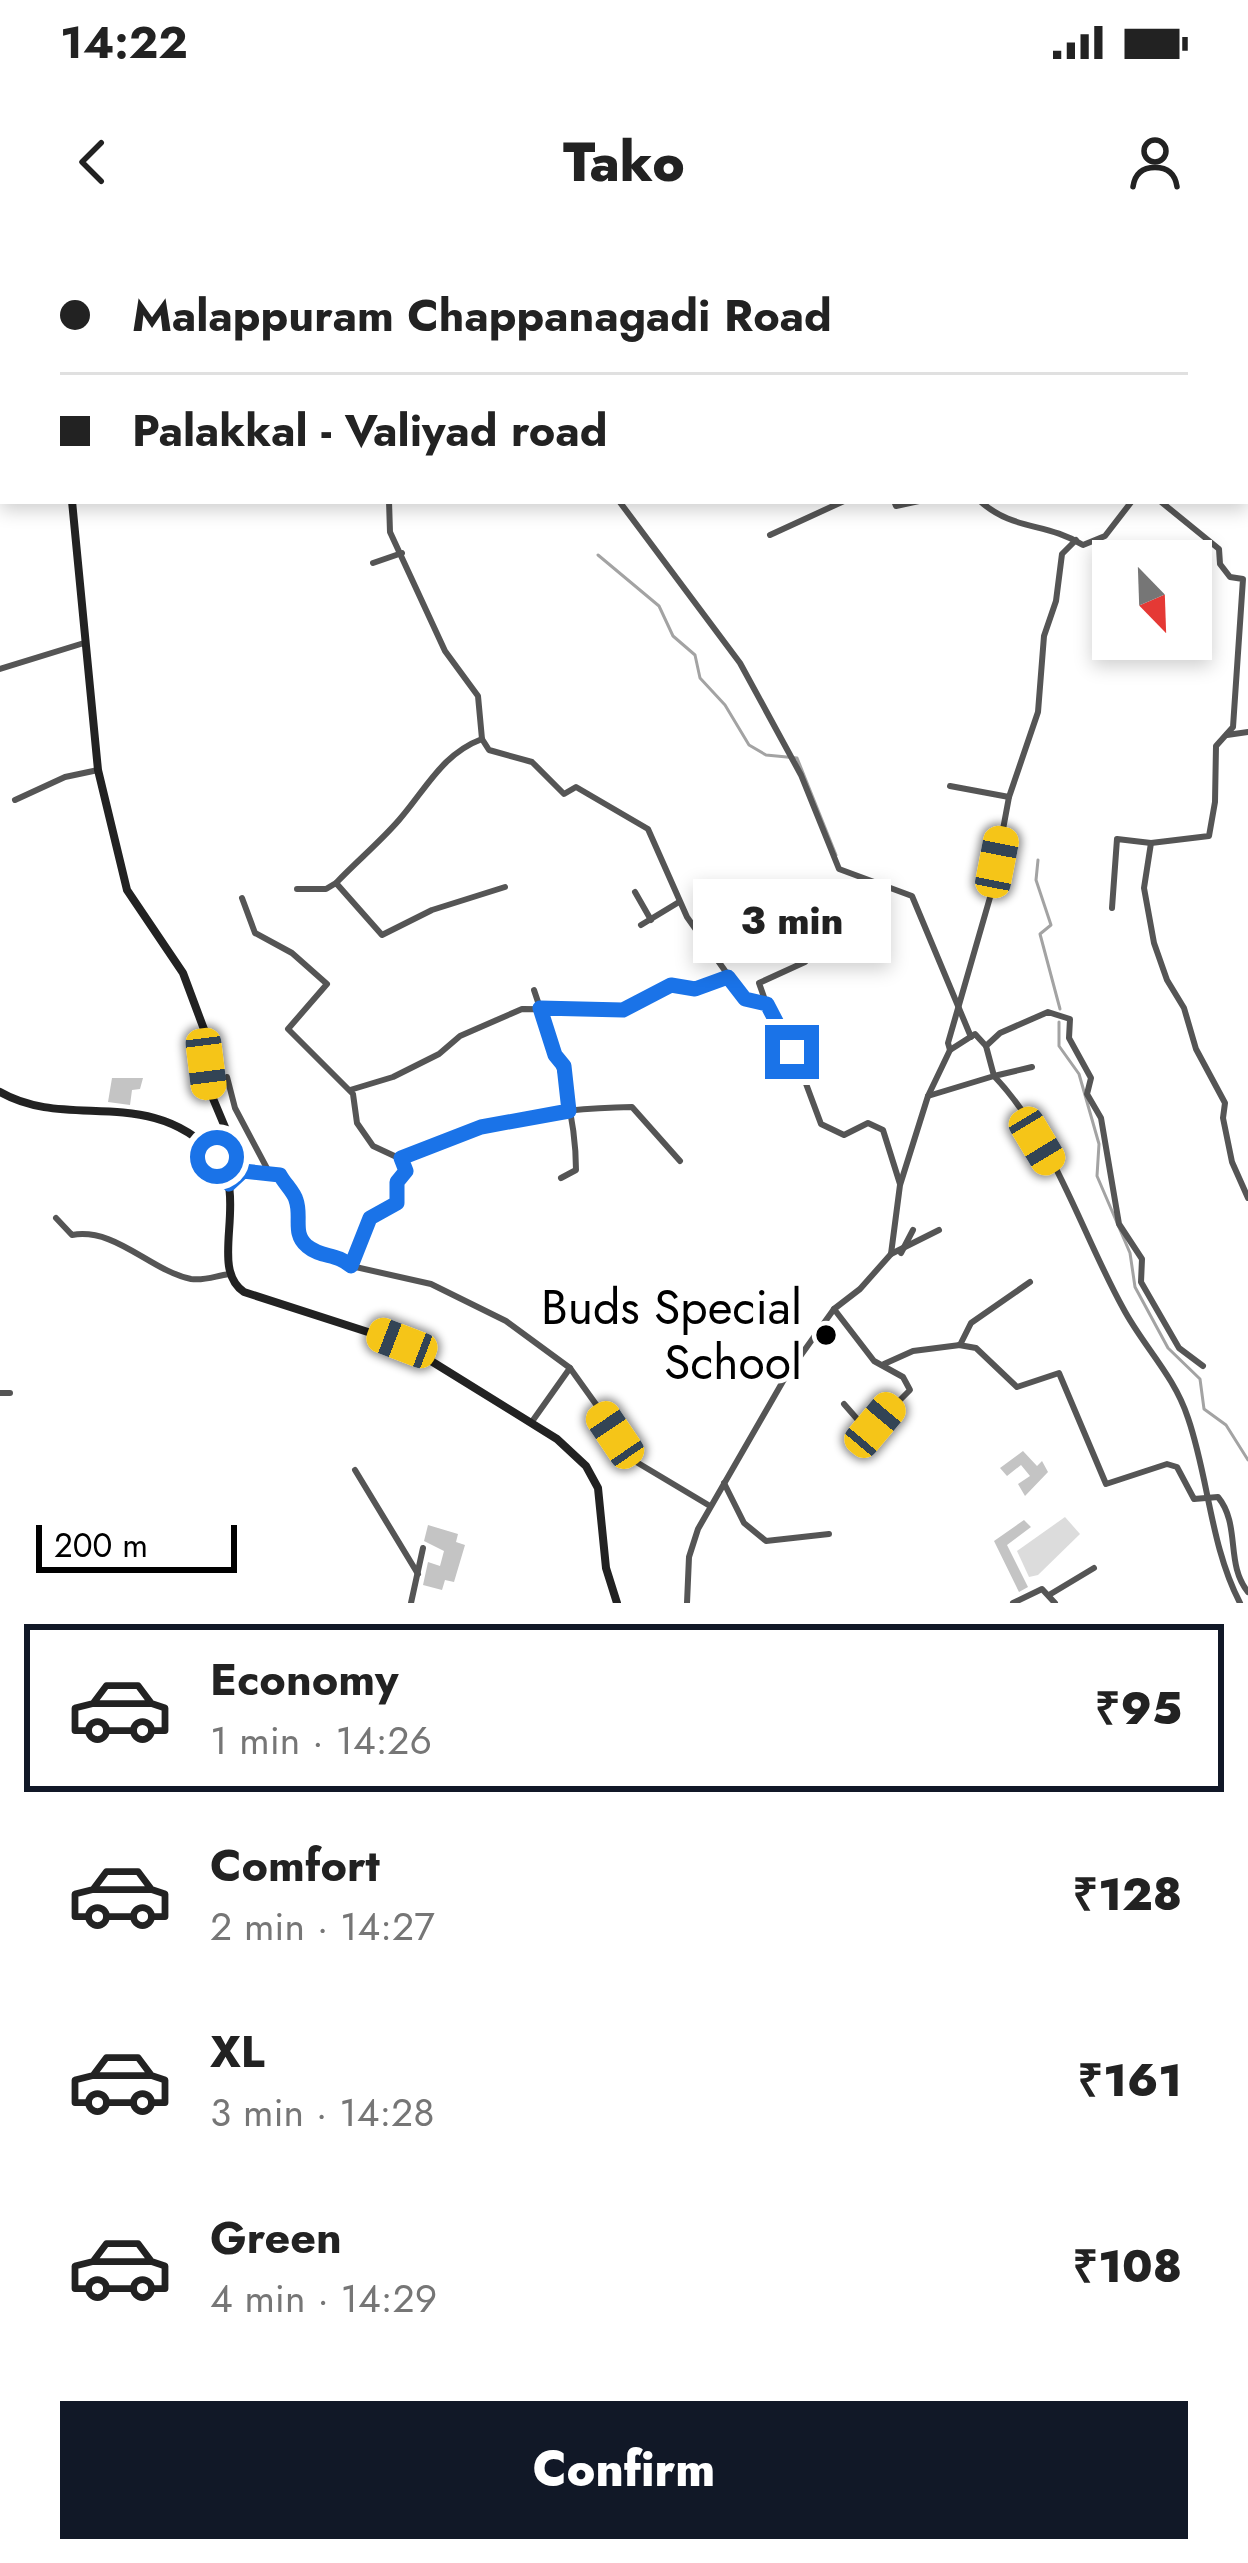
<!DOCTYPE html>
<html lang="en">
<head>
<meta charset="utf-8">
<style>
	body { margin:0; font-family:Jost,sans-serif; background:#f6f6f6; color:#222; height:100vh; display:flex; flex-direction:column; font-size:45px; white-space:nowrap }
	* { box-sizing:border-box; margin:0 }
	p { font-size:39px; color:#767676 }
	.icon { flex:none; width:66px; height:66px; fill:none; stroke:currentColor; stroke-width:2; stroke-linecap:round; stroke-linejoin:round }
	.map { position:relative; height:1363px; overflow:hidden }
	.side { display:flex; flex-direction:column; background:#fff; flex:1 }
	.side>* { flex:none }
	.hud { position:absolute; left:0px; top:0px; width:1248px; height:264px; box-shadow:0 6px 18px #0003; display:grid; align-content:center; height:264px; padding:0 60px; background:#fff }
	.needle { width:78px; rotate:157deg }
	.buttons { position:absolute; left:1092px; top:300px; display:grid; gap:24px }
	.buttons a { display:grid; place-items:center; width:120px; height:120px; border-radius:0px; background:#fff; box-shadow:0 6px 18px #0003; font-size:60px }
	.scale { position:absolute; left:36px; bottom:30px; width:201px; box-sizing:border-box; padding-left:12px; border:6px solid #000; border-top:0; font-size:33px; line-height:42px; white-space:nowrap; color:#000; -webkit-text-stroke:9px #fff; paint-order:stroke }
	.end { position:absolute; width:54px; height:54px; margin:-27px; border:15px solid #1a73e8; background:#fff; box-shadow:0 0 0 6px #fff }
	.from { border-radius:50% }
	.bubble { position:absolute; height:84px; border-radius:0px; background:#fff; box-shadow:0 6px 18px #0003; font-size:39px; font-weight:800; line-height:84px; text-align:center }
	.car { position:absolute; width:36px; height:72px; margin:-36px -18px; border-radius:15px; box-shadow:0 0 9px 3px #0007; background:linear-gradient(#f5c518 24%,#345 0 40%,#f5c518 0 76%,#345 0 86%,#f5c518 0) }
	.hud b { display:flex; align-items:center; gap:42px; height:114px; font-size:45px }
	.hud b+b { border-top:3px solid #e0e0e0 }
	.hud i { width:30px; height:30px; background:#222 }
	ul { padding:21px 0 0; list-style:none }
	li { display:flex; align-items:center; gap:36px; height:168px; margin:0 24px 18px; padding:0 36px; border:6px solid transparent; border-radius:0px }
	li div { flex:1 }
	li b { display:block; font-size:45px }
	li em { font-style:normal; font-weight:800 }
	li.on { border-color:#111827 }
	li>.icon { width:108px; height:108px; stroke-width:1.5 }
	.primary-button { display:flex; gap:24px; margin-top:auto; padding:24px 60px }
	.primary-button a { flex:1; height:138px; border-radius:0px; background:#111827; color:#fff; font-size:48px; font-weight:800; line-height:138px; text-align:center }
	.status { display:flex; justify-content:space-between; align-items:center; height:84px; padding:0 60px; background:#fff; direction:ltr }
	.status svg { height:33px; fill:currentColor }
	header { display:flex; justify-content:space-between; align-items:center; height:156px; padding:0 60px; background:#fff; font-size:54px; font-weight:800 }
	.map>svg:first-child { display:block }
	.green { fill:#dcdcdc }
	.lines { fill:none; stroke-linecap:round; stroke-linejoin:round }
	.stream { stroke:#a3a3a3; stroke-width:3 }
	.building { fill:#c4c4c4 }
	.street { stroke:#555; stroke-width:6 }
	.secondary { stroke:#222; stroke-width:8 }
	.route { stroke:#1a73e8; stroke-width:15 }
	.poi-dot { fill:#000; stroke:#fff; stroke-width:4.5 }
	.labels { text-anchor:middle; stroke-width:9; stroke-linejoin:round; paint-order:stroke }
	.poi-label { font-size:48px; fill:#000; stroke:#fff; text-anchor:end }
</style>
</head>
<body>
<div class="status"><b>14:22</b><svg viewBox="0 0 49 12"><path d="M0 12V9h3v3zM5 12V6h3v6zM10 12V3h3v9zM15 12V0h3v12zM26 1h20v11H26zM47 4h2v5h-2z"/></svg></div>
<header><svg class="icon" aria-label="back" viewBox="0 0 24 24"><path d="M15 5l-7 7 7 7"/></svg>Tako<svg class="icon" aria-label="person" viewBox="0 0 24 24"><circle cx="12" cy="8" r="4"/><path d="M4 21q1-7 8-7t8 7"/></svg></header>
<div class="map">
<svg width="1248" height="1363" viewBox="0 0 1248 1363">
	<rect width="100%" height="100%" fill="#fff"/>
	<path class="green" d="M1065 1277 1080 1294 1038 1335 1029 1337 1017 1311Z"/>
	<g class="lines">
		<g class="stream">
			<path d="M598 315 659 366 673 396 695 415 700 438 725 465 749 505 766 515 797 518 836 615"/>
			<path d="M1038 620 1036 640 1051 685 1040 694 1060 769"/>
			<path d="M1059 782V806L1079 834 1099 904 1097 936 1130 1013 1135 1047 1168 1108 1200 1139 1204 1169 1226 1185 1248 1220"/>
		</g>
	</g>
	<g class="building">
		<path d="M112 838H143L140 849 132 850 130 865 108 862Z"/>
		<path d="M1023 1211 1037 1226 1042 1221 1048 1232 1025 1256 1018 1244 1030 1236 1021 1225 1007 1236 1000 1228Z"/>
		<path d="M1024 1280 1031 1287 1007 1305 1028 1347 1019 1352 994 1301Z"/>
		<path d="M428 1285 458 1294 456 1302 465 1305 454 1342 445 1340 442 1350 423 1345 428 1322 440 1326 444 1311 424 1301Z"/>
	</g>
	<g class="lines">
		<g class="street">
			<path d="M169 0 170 3"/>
			<path d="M410 0 413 3"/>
			<path d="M146 3 149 0"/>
			<path d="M947 3 954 0"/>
			<path d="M0 68H3"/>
			<path d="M1245 98 1248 95"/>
			<path d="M389 261 390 292 445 411 478 456 482 499 489 510 532 522 564 554 576 547 648 589 687 677 745 759 767 763 799 825 821 884 844 895 868 883 883 890 900 944"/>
			<path d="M619 261 740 423 801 535 839 629 912 656 971 797"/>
			<path d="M894 261 896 266 919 261"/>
			<path d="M947 261H956"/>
			<path d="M980 261C1013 291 1046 282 1083 305L1105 296 1132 261"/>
			<path d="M1160 261 1219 309 1220 324 1230 337 1243 339 1233 487 1216 506 1215 562 1209 596 1151 603 1144 648 1154 703 1167 740 1184 768 1196 809 1225 863 1223 878 1232 922 1248 958"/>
			<path d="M770 295 844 261"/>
			<path d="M373 323 402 313"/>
			<path d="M0 429 84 403"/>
			<path d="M1227 495 1248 492"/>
			<path d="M950 546 1009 557"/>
			<path d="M15 560 65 537 98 530"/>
			<path d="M337 642C357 621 380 602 399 580 426 549 442 514 482 499"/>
			<path d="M297 649H326L336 643 382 695 432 670 505 647"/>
			<path d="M635 652 651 680"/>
			<path d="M242 658 255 693 292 713 327 744 288 789 353 854 357 883 373 906 403 920 406 931 397 942V963L370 978 351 1026"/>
			<path d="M1112 668 1117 599 1151 603"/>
			<path d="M641 685 679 662"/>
			<path d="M534 750C554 810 576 866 576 930L561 938"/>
			<path d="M765 760 759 743 805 722"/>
			<path d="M950 810 975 794 986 806"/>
			<path d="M792 812 809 818 816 828"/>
			<path d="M1032 827 994 836C1054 899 1081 992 1123 1068 1143 1106 1174 1135 1188 1178 1209 1239 1210 1305 1240 1363"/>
			<path d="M227 837 235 868 270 934"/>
			<path d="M350 850 393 837 439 814 460 796 522 769 623 770 671 745 695 749 728 737"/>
			<path d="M928 856 994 836 986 806 1000 793 1048 772 1070 779 1069 798 1091 838 1087 854 1101 878 1119 984 1142 1019 1141 1042 1179 1108 1203 1126"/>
			<path d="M401 918C472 882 553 868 632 867L680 921"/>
			<path d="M243 930 280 935C301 967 290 977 305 1005L343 1018 351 1026 431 1044 506 1081 570 1128 638 1223 710 1266"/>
			<path d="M56 978 72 995C115 987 151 1031 191 1039 205 1041 215 1036 229 1034"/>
			<path d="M901 1013 913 990"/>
			<path d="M891 1014 939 990"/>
			<path d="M834 1069 874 1121 903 1137 910 1150 875 1185 865 1188 844 1164"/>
			<path d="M959 1105 976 1108 1017 1147 1059 1133 1106 1244 1167 1224 1177 1227 1194 1259 1218 1257C1241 1285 1225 1324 1248 1352"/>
			<path d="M884 1124 913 1111 960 1105 971 1083 1030 1042"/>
			<path d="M0 1153H10"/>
			<path d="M531 1183 570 1128"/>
			<path d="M355 1230 418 1334"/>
			<path d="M724 1243 744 1283 766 1301 829 1294"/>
			<path d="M1049 1355 1094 1328"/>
			<path d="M411 1363 423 1308"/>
			<path d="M687 1363 689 1317 698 1289 786 1136 834 1069 860 1049 891 1014 900 945 928 856 950 810 948 803 991 654 1009 557 1038 472 1044 396 1056 361 1062 314 1076 300"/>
			<path d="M1013 1363 1042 1349 1055 1363"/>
		</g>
		<g class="secondary">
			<path d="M23 0 24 3"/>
			<path d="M72 261 98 530 127 650 183 733 205 792 209 849 243 930 229 943"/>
			<path d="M0 852C67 891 150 844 215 915 251 956 207 1027 244 1052L402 1103 557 1199 586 1226 598 1248 606 1328 617 1363"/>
		</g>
	</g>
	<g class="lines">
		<path class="route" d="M217 917 229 944 243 931 280 935C284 943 294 952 296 960 302 976 292 994 307 1006 321 1018 337 1013 351 1026L370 978 397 963V942L406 931 401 918 481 887 569 871 564 826 555 815 540 768 623 770 671 745 695 749 728 737 745 759 767 764 792 812"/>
	</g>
	<circle class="poi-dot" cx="826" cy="1095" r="12"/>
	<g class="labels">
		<g class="poi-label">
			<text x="802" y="1084">Buds Special<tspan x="802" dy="55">School</tspan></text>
		</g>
	</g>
</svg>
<div class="buttons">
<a><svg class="needle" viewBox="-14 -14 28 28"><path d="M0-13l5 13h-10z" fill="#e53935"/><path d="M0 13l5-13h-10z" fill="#767676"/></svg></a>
</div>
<div class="scale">200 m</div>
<i class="end from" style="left:217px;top:917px"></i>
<i class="end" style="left:792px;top:812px"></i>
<div class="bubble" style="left:693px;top:639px;width:198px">3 min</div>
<i class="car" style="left:997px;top:622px;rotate:11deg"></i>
<i class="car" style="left:206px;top:824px;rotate:173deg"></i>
<i class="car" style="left:1037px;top:901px;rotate:149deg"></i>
<i class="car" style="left:402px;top:1103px;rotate:291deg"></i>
<i class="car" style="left:875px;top:1185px;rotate:40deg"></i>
<i class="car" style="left:615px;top:1195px;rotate:326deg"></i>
<div class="hud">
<b><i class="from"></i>Malappuram Chappanagadi Road</b>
<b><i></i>Palakkal - Valiyad road</b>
</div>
</div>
<section class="side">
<ul>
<li class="on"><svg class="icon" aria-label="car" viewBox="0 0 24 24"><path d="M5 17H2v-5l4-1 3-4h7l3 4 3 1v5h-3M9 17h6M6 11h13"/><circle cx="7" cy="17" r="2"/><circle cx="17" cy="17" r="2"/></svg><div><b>Economy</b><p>1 min · 14:26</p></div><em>₹95</em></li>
<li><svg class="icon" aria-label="car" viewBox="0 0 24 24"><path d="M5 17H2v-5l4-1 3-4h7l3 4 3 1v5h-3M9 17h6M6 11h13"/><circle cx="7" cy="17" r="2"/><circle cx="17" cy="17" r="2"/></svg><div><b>Comfort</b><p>2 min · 14:27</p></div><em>₹128</em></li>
<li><svg class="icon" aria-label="car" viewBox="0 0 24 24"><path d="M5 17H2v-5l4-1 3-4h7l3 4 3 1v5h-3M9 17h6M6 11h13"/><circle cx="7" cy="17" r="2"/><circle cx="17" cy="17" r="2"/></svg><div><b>XL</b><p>3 min · 14:28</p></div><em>₹161</em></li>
<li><svg class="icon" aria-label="car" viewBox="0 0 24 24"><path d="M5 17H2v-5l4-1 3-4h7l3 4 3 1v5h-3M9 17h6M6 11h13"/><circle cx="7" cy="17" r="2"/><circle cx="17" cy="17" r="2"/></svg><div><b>Green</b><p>4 min · 14:29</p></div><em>₹108</em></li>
</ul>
<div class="primary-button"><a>Confirm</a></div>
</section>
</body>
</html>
